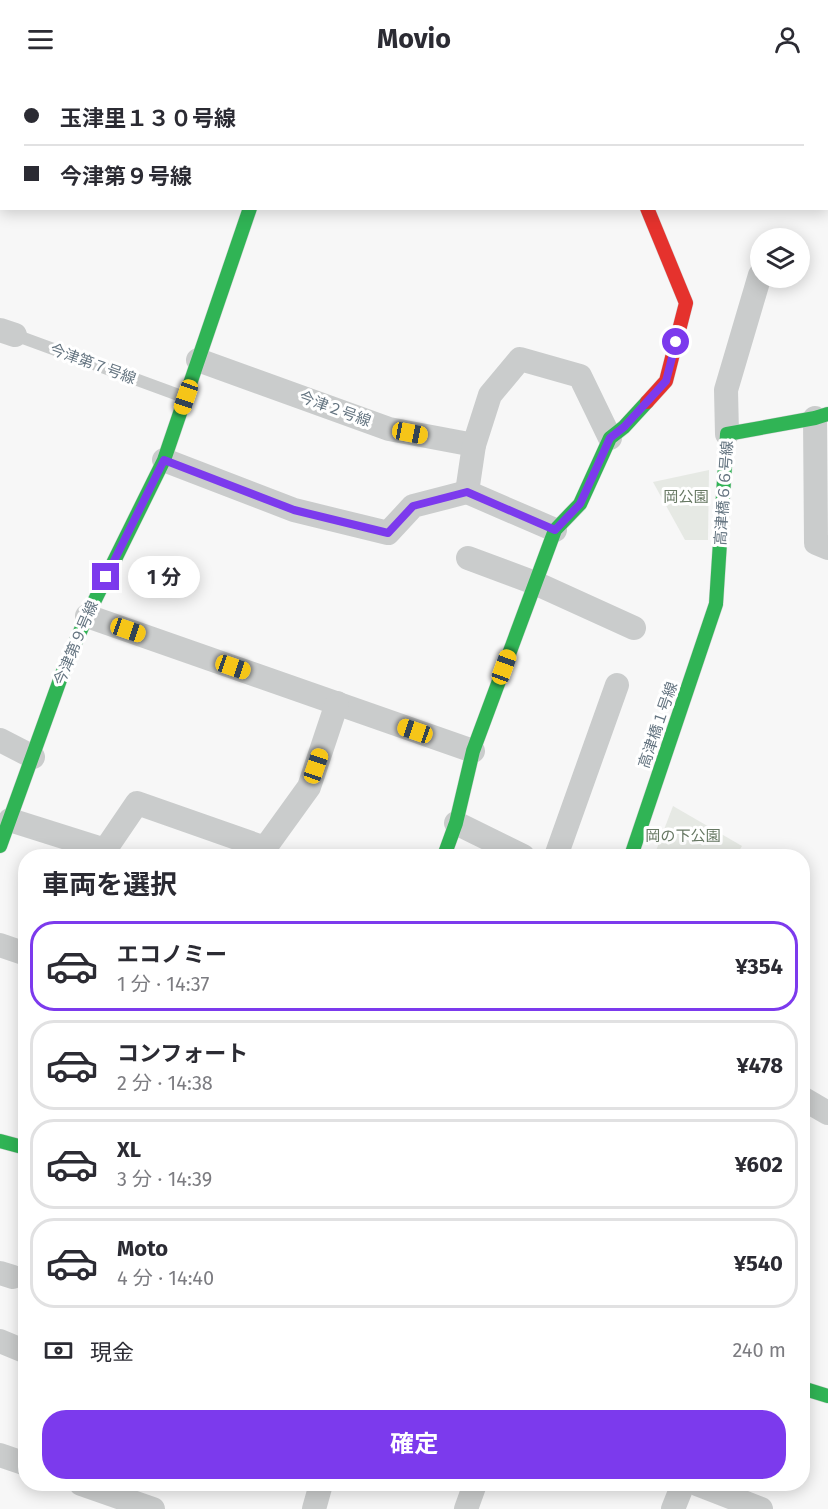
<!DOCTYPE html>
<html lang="ja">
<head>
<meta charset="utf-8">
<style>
	body { margin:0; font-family:"Fira Sans","Noto Sans JP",sans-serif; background:#f2f2f3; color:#2b2b33; height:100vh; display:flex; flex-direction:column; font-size:22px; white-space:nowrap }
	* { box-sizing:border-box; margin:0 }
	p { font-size:20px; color:#7c7c81 }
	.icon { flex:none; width:33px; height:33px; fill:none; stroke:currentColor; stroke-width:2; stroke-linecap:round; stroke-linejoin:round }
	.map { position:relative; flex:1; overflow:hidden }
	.sheet { position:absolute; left:18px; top:771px; width:792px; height:642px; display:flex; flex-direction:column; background:#fff; border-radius:24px; box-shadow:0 3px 15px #0003 }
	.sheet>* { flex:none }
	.guide { position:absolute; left:0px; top:0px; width:828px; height:132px; box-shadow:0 3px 15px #0003; display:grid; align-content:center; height:132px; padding:0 24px; background:#fff }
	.fabs { position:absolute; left:750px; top:150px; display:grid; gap:12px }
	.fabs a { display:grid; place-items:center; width:60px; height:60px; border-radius:50%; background:#fff; box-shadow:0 3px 15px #0003; font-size:30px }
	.end { position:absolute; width:27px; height:27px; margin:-14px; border:8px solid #7c3aed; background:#fff; box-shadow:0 0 0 3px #fff }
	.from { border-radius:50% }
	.bubble { position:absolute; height:42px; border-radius:21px; background:#fff; box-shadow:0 3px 15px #0003; font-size:20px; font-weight:700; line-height:42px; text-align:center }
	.car { position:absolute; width:18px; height:36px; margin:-18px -9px; border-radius:8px; box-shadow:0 0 4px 2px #0007; background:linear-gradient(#f5c518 24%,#345 0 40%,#f5c518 0 76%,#345 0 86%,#f5c518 0) }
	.guide b { display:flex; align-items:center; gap:21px; height:57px; font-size:22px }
	.guide b+b { border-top:2px solid #e1e1e2 }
	.guide i { width:15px; height:15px; background:#2b2b33 }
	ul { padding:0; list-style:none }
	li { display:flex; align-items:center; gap:18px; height:90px; margin:0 12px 9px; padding:0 12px; border:3px solid #e1e1e2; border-radius:24px }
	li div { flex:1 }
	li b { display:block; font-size:22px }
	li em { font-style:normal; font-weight:700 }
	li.active { border-color:#7c3aed }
	li>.icon { width:54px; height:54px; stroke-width:1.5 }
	h2 { padding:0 24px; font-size:27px; line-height:72px }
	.pay { display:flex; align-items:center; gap:15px; height:66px; padding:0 24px; font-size:22px }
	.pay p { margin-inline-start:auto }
	.action { display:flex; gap:12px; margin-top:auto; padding:12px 24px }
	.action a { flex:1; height:69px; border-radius:24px; background:#7c3aed; color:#fff; font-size:24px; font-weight:700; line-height:69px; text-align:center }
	header { display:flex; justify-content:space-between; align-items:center; height:78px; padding:0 24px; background:#fff; font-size:27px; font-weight:700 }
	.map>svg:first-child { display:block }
	.green { fill:#e6e9e4 }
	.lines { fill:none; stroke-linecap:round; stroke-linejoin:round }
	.fast-casing { stroke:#d3d4d5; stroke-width:15 }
	.jam-casing { stroke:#d3d4d5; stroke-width:15 }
	.lane { stroke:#cacccc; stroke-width:12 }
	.street { stroke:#cacccc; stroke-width:24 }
	.fast { stroke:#30b455; stroke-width:14 }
	.jam { stroke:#e5322d; stroke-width:14 }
	.route { stroke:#7c3aed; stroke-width:8 }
	.labels { text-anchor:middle; stroke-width:6; stroke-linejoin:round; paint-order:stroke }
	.street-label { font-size:15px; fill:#647480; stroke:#fff }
	.park-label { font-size:15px; fill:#677863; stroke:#fff }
</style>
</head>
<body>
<header><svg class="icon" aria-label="menu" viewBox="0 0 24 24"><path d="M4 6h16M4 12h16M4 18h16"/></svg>Movio<svg class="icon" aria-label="person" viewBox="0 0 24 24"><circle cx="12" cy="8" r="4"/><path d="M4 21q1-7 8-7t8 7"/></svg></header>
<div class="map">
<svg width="828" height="1431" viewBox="0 0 828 1431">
	<rect width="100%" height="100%" fill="#f7f7f7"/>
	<g class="green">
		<path d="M709 392 708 462H685L653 404Z"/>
		<path d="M673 728 742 768 736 778H654Z"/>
	</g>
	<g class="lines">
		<defs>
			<g id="fast">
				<path d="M0 768 65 588 87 538 164 382 250 130"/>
				<path d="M444 778 456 745 473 673 555 452 580 426 610 360 624 349 647 324"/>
				<path d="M631 778 716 526 727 356 815 340 828 336"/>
				<path d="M0 1063 26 1070"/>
				<path d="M802 1310 828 1318"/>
			</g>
			<path id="jam" d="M647 130 686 225 666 303 647 324"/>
		</defs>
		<use href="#fast" class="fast-casing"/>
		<use href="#jam" class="jam-casing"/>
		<path class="lane" d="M15 257 184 319"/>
		<g class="street">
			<path d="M66 0 70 2"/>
			<path d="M490 0 492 2"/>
			<path d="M565 0 566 2"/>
			<path d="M296 2 297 0"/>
			<path d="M770 2V0"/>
			<path d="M0 252 15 257"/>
			<path d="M198 282 389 351 474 367"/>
			<path d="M815 340 816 465 828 470"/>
			<path d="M727 356 726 312 760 197"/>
			<path d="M164 382 294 432 388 455 413 428 467 414"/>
			<path d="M467 414 474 367 490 317 520 281 580 298 610 360"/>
			<path d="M467 414 555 452"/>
			<path d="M468 480 535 505 634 550"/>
			<path d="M87 538 473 673"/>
			<path d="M0 662 33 679"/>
			<path d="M10 742 105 772 137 725 265 770 309 709 337 625"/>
			<path d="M456 745 523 778"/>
			<path d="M556 778 617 607"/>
			<path d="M0 867 26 876"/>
			<path d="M802 1020 828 1035"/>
			<path d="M0 1195 13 1199"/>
			<path d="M0 1263 24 1273"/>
			<path d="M0 1377 26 1386"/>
			<path d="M81 1406 153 1431"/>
			<path d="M697 1406 761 1431"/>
			<path d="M314 1431 321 1406"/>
			<path d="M466 1431 475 1406"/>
			<path d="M673 1431 683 1406"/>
		</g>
		<use href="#fast" class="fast"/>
		<use href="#jam" class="jam"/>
	</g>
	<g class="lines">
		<path class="route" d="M106 499 164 382 294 432 388 455 413 428 467 414 555 452 580 426 610 360 624 349 666 303 676 264"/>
	</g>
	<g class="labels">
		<g class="street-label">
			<text transform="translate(93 286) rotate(20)" y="5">今津第７号線</text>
			<text transform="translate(335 331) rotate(20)" y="5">今津２号線</text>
			<text transform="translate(724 415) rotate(-86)" y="5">高津橋６６号線</text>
			<text transform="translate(76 565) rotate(-67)" y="5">今津第９号線</text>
			<text transform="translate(658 647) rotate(-71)" y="5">高津橋１号線</text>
		</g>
		<g class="park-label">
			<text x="686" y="424">岡公園</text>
			<text x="683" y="763">岡の下公園</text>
		</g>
	</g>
</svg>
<div class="fabs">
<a><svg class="icon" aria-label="layers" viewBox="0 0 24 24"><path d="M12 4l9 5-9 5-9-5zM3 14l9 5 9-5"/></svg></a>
</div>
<i class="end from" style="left:676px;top:264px"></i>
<i class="end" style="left:106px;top:499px"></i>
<div class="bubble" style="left:128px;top:478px;width:72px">1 分</div>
<i class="car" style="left:186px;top:319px;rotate:199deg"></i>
<i class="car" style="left:410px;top:355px;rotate:101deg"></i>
<i class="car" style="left:128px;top:552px;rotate:109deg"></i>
<i class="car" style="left:233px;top:589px;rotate:109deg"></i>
<i class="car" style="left:504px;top:589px;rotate:20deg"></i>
<i class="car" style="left:415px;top:653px;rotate:289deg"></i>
<i class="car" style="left:316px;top:688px;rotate:19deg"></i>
<div class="guide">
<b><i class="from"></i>玉津里１３０号線</b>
<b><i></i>今津第９号線</b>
</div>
<section class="sheet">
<h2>車両を選択</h2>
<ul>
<li class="active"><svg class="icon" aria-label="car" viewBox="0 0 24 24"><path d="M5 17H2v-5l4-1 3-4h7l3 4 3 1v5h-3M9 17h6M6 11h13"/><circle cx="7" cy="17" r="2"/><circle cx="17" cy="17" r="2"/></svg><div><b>エコノミー</b><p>1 分 · 14:37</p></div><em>¥354</em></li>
<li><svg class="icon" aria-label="car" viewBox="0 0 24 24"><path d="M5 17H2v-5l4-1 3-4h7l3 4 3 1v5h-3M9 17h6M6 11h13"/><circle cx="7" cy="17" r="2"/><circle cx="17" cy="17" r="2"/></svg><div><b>コンフォート</b><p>2 分 · 14:38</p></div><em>¥478</em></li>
<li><svg class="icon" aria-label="car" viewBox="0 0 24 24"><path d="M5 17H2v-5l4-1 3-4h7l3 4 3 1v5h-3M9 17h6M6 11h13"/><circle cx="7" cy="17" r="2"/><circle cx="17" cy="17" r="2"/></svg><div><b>XL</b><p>3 分 · 14:39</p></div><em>¥602</em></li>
<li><svg class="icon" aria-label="car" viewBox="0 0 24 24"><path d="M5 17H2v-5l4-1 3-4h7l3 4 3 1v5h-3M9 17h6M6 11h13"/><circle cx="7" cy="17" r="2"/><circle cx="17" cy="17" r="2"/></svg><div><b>Moto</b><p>4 分 · 14:40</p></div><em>¥540</em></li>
</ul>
<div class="pay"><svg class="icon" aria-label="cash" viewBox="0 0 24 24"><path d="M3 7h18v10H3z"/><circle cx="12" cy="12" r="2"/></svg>現金<p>240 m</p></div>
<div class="action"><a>確定</a></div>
</section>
</div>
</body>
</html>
